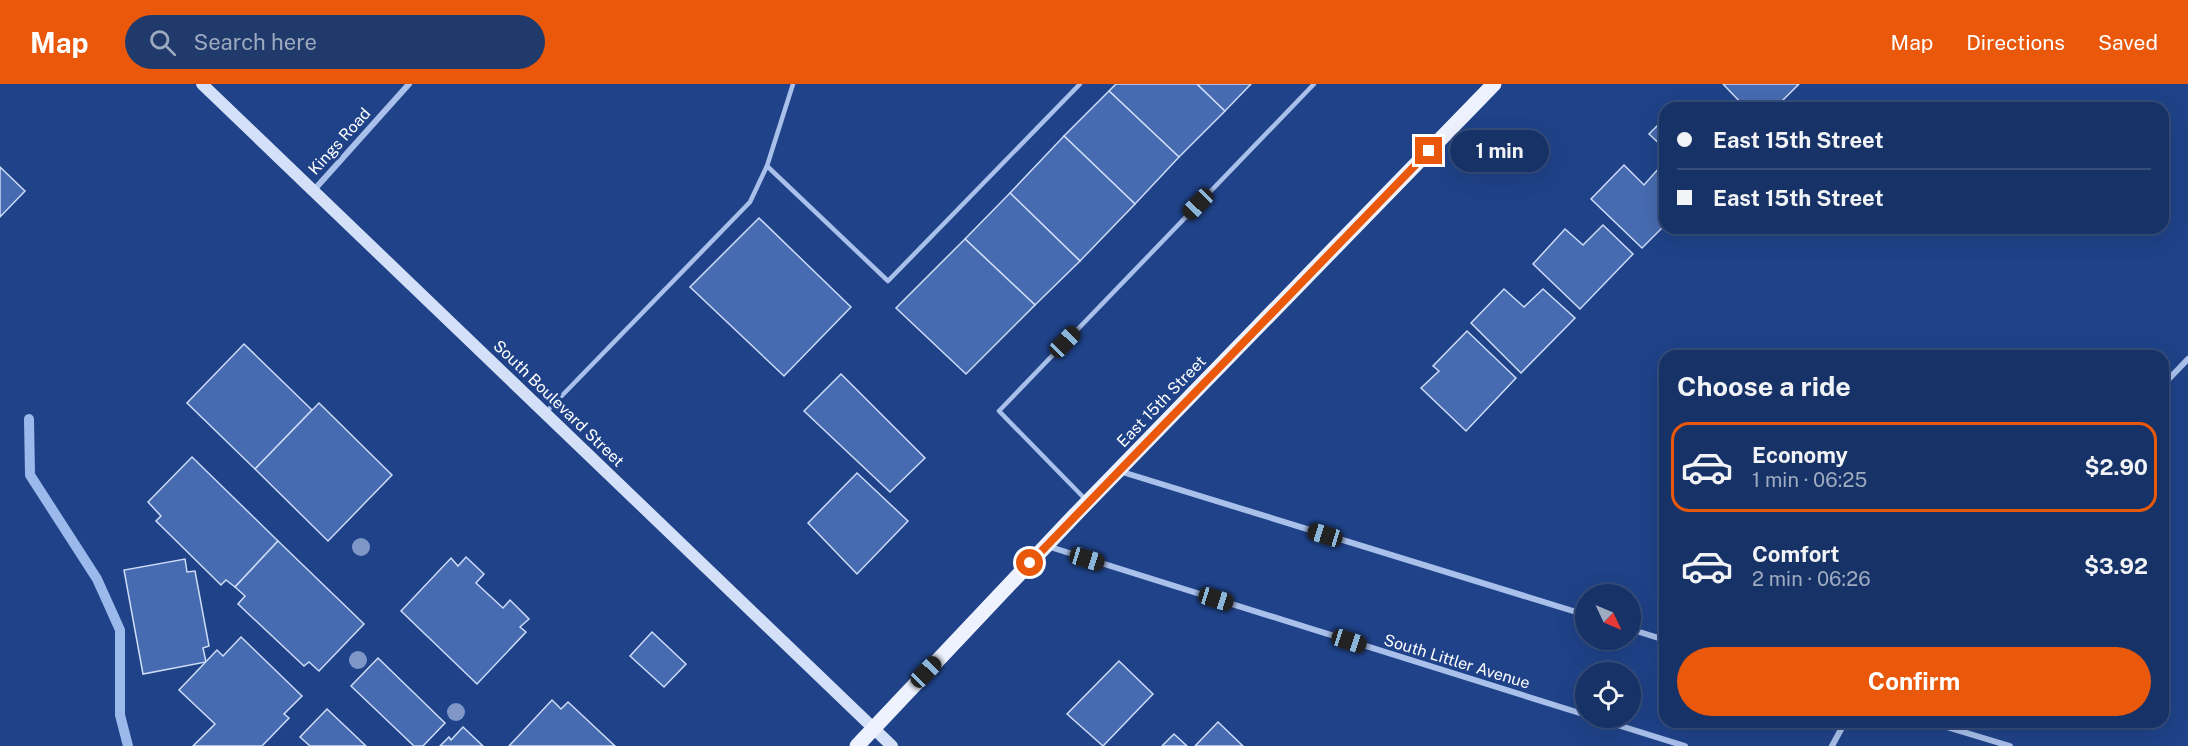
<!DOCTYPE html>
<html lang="en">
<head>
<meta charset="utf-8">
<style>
	body { margin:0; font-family:"Public Sans",sans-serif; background:#203a6c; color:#f1f3f6; height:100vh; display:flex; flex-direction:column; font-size:22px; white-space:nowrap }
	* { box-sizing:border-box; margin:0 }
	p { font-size:20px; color:#9eaabf }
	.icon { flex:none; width:33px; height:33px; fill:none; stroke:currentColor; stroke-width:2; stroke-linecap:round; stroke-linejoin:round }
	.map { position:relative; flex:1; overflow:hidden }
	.details { position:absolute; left:1659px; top:266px; width:510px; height:378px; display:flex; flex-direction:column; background:#173266; border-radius:18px; box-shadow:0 6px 24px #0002,0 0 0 2px #364d7a }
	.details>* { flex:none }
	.top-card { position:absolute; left:1659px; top:18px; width:510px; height:132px; border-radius:18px; box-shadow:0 6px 24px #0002,0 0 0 2px #364d7a; display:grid; align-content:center; height:132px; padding:0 18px; background:#173266 }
	.needle { width:39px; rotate:134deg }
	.buttons { position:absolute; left:1575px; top:500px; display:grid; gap:12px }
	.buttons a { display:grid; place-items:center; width:66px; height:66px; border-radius:50%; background:#173266; box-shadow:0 6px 24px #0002,0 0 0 2px #364d7a; font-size:30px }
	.end { position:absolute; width:27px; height:27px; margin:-14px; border:8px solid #ea580c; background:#fff; box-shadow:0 0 0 3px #fff }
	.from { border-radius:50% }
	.bubble { position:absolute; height:42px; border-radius:21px; background:#173266; box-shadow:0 6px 24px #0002,0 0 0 2px #364d7a; font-size:20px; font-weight:700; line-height:42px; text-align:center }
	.car { position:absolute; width:18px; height:36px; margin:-18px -9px; border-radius:8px; box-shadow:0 0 4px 2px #0007; background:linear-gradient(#222 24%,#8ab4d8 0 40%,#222 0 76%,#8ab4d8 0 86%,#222 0) }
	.top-card b { display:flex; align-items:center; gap:21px; height:57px; font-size:22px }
	.top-card b+b { border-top:2px solid #364d7a }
	.top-card i { width:15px; height:15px; background:#f1f3f6 }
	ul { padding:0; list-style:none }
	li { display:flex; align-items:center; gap:18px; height:90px; margin:0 12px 9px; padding:0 6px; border:3px solid transparent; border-radius:18px }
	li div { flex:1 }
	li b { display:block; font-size:22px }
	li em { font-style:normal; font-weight:700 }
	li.active { border-color:#ea580c }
	li>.icon { width:54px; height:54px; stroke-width:1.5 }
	h2 { padding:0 18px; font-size:27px; line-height:72px }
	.primary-button { display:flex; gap:12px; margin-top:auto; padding:12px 18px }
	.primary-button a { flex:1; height:69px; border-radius:36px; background:#ea580c; color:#fff; font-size:24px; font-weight:700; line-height:69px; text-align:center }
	header { display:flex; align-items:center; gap:36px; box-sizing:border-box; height:84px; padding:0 30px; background:#ea580c; color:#fff }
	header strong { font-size:28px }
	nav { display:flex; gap:33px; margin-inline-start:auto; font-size:21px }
	.search { width:420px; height:54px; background:#203a6c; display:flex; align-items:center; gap:15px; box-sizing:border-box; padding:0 21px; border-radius:33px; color:#9eaabf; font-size:22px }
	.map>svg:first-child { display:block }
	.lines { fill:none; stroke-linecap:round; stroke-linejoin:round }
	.stream { stroke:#9cb9ec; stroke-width:10 }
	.building { fill:#476bb0; stroke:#cddcf8; stroke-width:1.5 }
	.service { stroke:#a9c0eb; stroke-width:4.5 }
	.minor { stroke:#a9c0eb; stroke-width:6 }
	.secondary { stroke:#d4e0f8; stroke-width:12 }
	.primary { stroke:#edf2fe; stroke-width:15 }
	.tree { fill:#7f97c6 }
	.route { stroke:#ea580c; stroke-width:8 }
	.labels { text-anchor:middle; stroke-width:6; stroke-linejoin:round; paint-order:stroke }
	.street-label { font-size:16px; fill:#fff; stroke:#1f4288 }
</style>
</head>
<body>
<header>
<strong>Map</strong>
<div class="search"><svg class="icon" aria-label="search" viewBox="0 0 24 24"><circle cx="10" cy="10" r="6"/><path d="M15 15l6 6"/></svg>Search here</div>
<nav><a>Map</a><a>Directions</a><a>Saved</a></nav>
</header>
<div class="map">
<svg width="2188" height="662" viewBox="0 0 2188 662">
	<rect width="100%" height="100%" fill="#1f4288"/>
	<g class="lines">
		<path class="stream" d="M29 335 30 391 97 495 120 546V631L128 662"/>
	</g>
	<g class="building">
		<path d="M1116 0H1197L1225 27 1179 73 1109 7Z"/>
		<path d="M1197 0H1251L1225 27Z"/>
		<path d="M1723 0H1799L1775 24H1746Z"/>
		<path d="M1109 7 1179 73 1135 120 1064 52Z"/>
		<path d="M1665 34V65L1649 50Z"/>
		<path d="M1064 52 1135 120 1080 177 1010 109Z"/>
		<path d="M1624 81 1644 101 1659 84 1665 90V141L1642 164 1591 115Z"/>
		<path d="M0 83 25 107 0 133Z"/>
		<path d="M1010 109 1080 177 1035 221 965 155Z"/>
		<path d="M759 134 851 223 784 292 690 203Z"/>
		<path d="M1603 141 1633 170 1580 225 1533 180 1565 145 1583 161Z"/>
		<path d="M965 155 1035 221 966 290 896 224Z"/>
		<path d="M1504 205 1524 223 1543 205 1575 234 1521 289 1471 239Z"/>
		<path d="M1467 247 1516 294 1466 347 1421 304 1439 287 1433 282Z"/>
		<path d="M244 260 312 326 255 385 187 319Z"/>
		<path d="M841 290 925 374 890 408 804 327Z"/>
		<path d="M319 319 392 391 328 457 255 385Z"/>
		<path d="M192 373 278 457 235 503 226 496 221 501 156 437 161 432 148 418Z"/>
		<path d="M857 389 908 437 857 490 808 439Z"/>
		<path d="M278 457 364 540 319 587 309 578 304 582 238 520 245 512 235 503Z"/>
		<path d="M466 473 484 490 476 499 503 524 510 516 529 535 520 543 526 548 477 600 401 527 451 474 458 482Z"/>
		<path d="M185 475 187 488 195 487 209 562 203 564 206 578 143 590 124 486Z"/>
		<path d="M652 548 686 580 664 603 630 572Z"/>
		<path d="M241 553 302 612 284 630 289 634 262 662H193L215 640 179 606 217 566 223 572Z"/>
		<path d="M378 574 445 639 423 662H414L351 602Z"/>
		<path d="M1119 577 1153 610 1103 662 1067 630Z"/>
		<path d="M552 616 561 625 568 618 615 662H509Z"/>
		<path d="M327 625 366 662H310L300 653Z"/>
		<path d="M1218 638 1243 662H1195Z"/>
		<path d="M463 643 483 662H440L449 653 451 656Z"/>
		<path d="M1174 650 1187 662H1162Z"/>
	</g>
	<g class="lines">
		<g class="service">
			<path d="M767 82 888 197 1080 0"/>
			<path d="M547 327 750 118 767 82 793 0"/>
			<path d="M1087 417 999 327 1314 0"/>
		</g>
		<g class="minor">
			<path d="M314 106 409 0"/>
			<path d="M2163 301 2188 275"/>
			<path d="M1119 387 1586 531"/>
			<path d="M1047 462 1586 631"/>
			<path d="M1630 545 1665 556"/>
			<path d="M1592 633 1685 662"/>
			<path d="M1930 638 2010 662"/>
			<path d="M1832 662 1845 638"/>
		</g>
		<path class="secondary" d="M202 0 892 662"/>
		<path class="primary" d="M857 662 1074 432 1494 0"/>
	</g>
	<g class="tree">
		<circle cx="361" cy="463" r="9"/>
		<circle cx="358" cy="576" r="9"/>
		<circle cx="456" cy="628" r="9"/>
	</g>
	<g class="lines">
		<path class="route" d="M1030 479 1429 67"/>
	</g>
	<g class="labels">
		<g class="street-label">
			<text transform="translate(339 57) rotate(-48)" y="6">Kings Road</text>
			<text transform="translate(1161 317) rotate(-46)" y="6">East 15th Street</text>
			<text transform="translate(559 319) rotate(44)" y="6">South Boulevard Street</text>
			<text transform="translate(1457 577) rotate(17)" y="6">South Littler Avenue</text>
		</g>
	</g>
</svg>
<div class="buttons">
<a><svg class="needle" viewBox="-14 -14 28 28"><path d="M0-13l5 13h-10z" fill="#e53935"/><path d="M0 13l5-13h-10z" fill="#9eaabf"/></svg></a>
<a><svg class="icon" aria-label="locate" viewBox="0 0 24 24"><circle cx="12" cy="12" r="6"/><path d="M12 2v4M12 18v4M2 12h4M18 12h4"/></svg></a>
</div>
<i class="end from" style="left:1030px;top:479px"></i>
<i class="end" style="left:1429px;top:67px"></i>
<div class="bubble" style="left:1450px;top:46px;width:99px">1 min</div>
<i class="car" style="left:1198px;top:120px;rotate:224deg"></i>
<i class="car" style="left:1065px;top:258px;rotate:44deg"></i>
<i class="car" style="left:1325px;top:451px;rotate:287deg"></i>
<i class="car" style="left:1087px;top:475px;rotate:107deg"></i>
<i class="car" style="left:1216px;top:515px;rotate:107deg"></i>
<i class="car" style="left:1349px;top:557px;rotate:108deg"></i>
<i class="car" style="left:926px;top:588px;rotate:44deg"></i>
<div class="top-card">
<b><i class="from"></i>East 15th Street</b>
<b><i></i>East 15th Street</b>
</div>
<section class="details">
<h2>Choose a ride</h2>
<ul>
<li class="active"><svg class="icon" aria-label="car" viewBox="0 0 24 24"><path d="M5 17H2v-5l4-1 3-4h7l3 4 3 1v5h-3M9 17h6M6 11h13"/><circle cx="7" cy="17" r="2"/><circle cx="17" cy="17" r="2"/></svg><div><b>Economy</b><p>1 min · 06:25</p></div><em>$2.90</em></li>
<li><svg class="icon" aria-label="car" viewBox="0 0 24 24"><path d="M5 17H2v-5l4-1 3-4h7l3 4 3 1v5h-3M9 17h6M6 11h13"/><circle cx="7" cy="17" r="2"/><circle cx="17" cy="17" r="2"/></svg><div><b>Comfort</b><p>2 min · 06:26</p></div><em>$3.92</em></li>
</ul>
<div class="primary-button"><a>Confirm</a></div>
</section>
</div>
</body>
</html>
